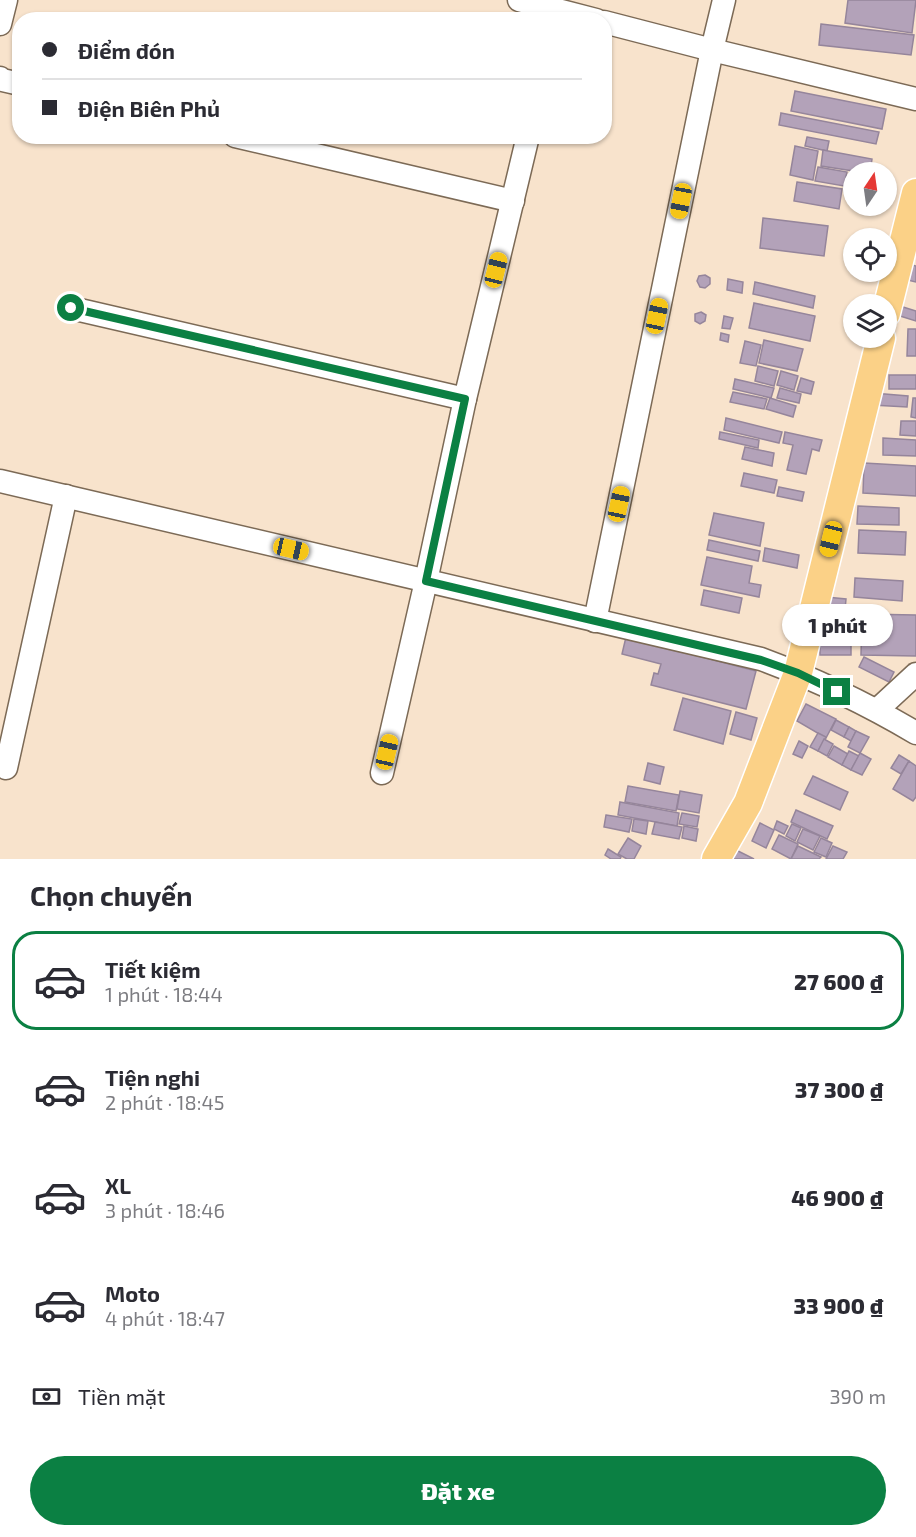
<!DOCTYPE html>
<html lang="vi">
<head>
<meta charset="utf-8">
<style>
	body { margin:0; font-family:"Exo 2",sans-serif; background:#f7f7f7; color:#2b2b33; height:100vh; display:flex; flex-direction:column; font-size:22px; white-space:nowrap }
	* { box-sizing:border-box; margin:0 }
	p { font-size:20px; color:#7c7c81 }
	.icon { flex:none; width:33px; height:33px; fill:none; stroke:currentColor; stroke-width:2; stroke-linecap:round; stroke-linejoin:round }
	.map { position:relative; height:859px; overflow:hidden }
	.drawer { display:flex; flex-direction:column; background:#fff; flex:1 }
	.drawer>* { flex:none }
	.hud { position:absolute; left:12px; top:12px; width:600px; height:132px; border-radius:24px; box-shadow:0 2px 4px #0004; display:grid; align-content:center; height:132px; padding:0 30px; background:#fff }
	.needle { width:39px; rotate:13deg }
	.controls { position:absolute; left:843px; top:162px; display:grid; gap:12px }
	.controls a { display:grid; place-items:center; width:54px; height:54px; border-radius:50%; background:#fff; box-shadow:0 2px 4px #0004; font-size:30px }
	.end { position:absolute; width:27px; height:27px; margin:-14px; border:8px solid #0b8043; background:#fff; box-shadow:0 0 0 3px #fff }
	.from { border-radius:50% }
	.bubble { position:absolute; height:42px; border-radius:21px; background:#fff; box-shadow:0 2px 4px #0004; font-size:20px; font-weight:800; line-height:42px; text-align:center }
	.car { position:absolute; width:18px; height:36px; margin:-18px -9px; border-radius:8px; box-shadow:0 0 4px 2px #0007; background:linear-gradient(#f5c518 24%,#345 0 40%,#f5c518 0 76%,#345 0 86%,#f5c518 0) }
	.hud b { display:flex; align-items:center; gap:21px; height:57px; font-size:22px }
	.hud b+b { border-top:2px solid #e1e1e2 }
	.hud i { width:15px; height:15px; background:#2b2b33 }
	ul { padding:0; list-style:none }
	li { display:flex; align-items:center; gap:18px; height:99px; margin:0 12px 9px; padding:0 18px; border:3px solid transparent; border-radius:24px }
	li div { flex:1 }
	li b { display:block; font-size:22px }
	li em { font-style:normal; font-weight:800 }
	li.selected { border-color:#0b8043 }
	li>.icon { width:54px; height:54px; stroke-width:1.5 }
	h2 { padding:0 30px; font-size:27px; line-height:72px }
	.pay { display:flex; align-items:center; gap:15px; height:66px; padding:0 30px; font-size:22px }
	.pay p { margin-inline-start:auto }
	.primary-button { display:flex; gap:12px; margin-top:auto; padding:12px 30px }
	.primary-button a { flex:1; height:69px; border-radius:36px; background:#0b8043; color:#fff; font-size:24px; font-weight:800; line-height:69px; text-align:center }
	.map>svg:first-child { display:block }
	.building { fill:#b3a2b9; stroke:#95859b; stroke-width:1.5 }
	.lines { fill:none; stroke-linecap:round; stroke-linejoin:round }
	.minor-casing { stroke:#7c6a56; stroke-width:25 }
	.major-casing { stroke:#fff; stroke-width:31 }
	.minor { stroke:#fff; stroke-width:22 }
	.major { stroke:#fbd187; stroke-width:28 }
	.route { stroke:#0b8043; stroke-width:8 }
</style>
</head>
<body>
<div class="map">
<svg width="916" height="859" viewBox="0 0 916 859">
	<rect width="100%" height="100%" fill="#f8e3cc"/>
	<g class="building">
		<path d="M848 0H916L912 33 845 23Z"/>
		<path d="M821 24 914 35 911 55 819 45Z"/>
		<path d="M795 91 886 109 882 129 791 111Z"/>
		<path d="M781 113 879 132 876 144 779 125Z"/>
		<path d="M807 137 829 141 827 151 805 146Z"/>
		<path d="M795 146 818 151 813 180 790 175Z"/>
		<path d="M823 150 872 159 870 172H860L821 166Z"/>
		<path d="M818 167 847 172 844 186 815 181Z"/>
		<path d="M797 182 842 189 839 209 794 201Z"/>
		<path d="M763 218 828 226 824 256 760 248Z"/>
		<path d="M903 263 916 266V282L899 278Z"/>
		<path d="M705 275 710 278V284L705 288 700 287 697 281 699 276Z"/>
		<path d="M728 279 743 282 742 293 727 290Z"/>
		<path d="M755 282 815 296 813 308 753 294Z"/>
		<path d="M754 303 815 316 810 341 749 328Z"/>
		<path d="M903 307 916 311V321L900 316Z"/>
		<path d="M701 312 706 315 705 321 700 324 695 321V314Z"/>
		<path d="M724 316 733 318 730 329 722 328Z"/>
		<path d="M908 329H916V356H907Z"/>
		<path d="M721 333 729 335 728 342 720 340Z"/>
		<path d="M764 340 803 349 797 371 759 363Z"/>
		<path d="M745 341 761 345 756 366 740 363Z"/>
		<path d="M758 366 778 371 774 386 755 381Z"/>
		<path d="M781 371 798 376 794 390 777 385Z"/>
		<rect x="889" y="375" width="27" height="14"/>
		<path d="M801 378 814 382 811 394 797 391Z"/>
		<path d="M735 379 774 388 771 398 733 389Z"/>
		<path d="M780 388 801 394 799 403 777 398Z"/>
		<path d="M733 392 767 399 764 409 730 402Z"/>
		<path d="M873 393 908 396 907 407 872 405Z"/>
		<path d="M770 398 796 406 793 417 766 409Z"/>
		<path d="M913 398H916V418L911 417Z"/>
		<path d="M726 418 782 432 779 443 724 430Z"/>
		<path d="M901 421H916V436L900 435Z"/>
		<path d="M720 432 759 440 758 448 719 439Z"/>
		<path d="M785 432 822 440 819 451 812 449 806 474 787 470 793 445 783 443Z"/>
		<path d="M883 438 916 440V456L883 455Z"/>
		<path d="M745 447 774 453 772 466 742 459Z"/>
		<path d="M864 463 916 466V496L863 493Z"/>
		<path d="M744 473 777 480 774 493 741 486Z"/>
		<path d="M779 487 804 492 802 501 777 496Z"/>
		<path d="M858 506 899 508V525L857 524Z"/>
		<path d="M714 513 764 523 760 546 709 535Z"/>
		<path d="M859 530 906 532 905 555 858 553Z"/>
		<path d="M709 540 760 551 758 561 707 550Z"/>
		<path d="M765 548 799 555 797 568 763 561Z"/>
		<path d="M707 557 752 566 749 583 761 585 759 597 701 585Z"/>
		<path d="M855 578 903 581 902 601 854 597Z"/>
		<path d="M704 590 742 598 739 613 701 605Z"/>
		<path d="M826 597 846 599 845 610 825 608Z"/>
		<path d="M862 614 916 615V656L861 655Z"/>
		<path d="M826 615 848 616 847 632 824 630Z"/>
		<path d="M820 636 851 637V655H820Z"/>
		<path d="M626 637 756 671 746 709 651 685 654 673 658 674 661 664 622 654Z"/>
		<path d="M864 657 894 672 889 682 859 667Z"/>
		<path d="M683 698 731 711 723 744 674 730Z"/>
		<path d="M806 704 836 719 826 738 797 721Z"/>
		<path d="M736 712 757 718 751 740 730 734Z"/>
		<path d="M836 720 849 727 844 737 831 730Z"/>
		<path d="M849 727 856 731 851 741 844 737Z"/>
		<path d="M856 731 869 737 860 753 848 747Z"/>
		<path d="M818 733 826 737 818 751 810 747Z"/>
		<path d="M824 739 833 744 827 756 818 751Z"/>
		<path d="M799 741 808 746 802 758 793 754Z"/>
		<path d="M834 746 848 754 842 765 828 757Z"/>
		<path d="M849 751 859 756 851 770 842 765Z"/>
		<path d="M860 753 871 759 862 775 851 770Z"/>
		<path d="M899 755 909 761 901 774 891 768Z"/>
		<path d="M909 761 916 766V797L913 801 893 789Z"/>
		<path d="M648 763 664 767 660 784 644 780Z"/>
		<path d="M813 776 848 792 840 810 804 794Z"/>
		<path d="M628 786 679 795 676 811 625 802Z"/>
		<path d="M680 791 702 795 699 813 677 809Z"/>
		<path d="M620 802 679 813 677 826 618 815Z"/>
		<path d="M796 810 833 826 827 839 791 822Z"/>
		<path d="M682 813 699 816 697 827 679 824Z"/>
		<path d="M606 815 632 819 629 832 604 827Z"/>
		<path d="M634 819 648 821 646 834 632 831Z"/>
		<path d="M777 821 788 826 784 834 774 829Z"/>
		<path d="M655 822 682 827 679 839 652 834Z"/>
		<path d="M760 823 774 830 766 848 752 841Z"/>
		<path d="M792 824 801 828 795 841 786 836Z"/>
		<path d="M684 826 698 829 696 841 682 838Z"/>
		<path d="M803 829 820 836 813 850 797 842Z"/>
		<path d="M779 835 798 844 791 859 772 849Z"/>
		<path d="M628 838 641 846 634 859H627L618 854Z"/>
		<path d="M821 838 832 843 826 857 814 852Z"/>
		<path d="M798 846 821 857 819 859H791Z"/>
		<path d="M833 846 847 852 843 859H826Z"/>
		<path d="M608 849 621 857 620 859H611L605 855Z"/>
		<path d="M736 850 754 859H731Z"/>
	</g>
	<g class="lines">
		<defs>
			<g id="minor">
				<path d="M519 0 596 20"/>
				<path d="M604 22 712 50 916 99"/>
				<path d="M0 24 6 0"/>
				<path d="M0 78 2 80 20 84"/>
				<path d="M235 136 513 201"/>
				<path d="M71 308 465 399"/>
				<path d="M0 481 761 659C815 679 867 704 916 733"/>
				<path d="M595 621 712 50 724 0"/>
				<path d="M877 710 916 674"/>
				<path d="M6 768 66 496"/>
				<path d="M382 773 426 581 465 399 528 136"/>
			</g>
			<g id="major">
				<path d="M886 313 916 193"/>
				<path d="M716 859 748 803 798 673 881 338"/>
			</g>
		</defs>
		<use href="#minor" class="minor-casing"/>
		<use href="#major" class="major-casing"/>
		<use href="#minor" class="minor"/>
		<use href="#major" class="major"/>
	</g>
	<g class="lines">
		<path class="route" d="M71 308 465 399 426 581 761 660 798 673 837 692"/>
	</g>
</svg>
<div class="controls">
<a><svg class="needle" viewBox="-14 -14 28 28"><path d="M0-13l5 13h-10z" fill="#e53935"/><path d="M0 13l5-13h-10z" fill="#7c7c81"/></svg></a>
<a><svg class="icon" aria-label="locate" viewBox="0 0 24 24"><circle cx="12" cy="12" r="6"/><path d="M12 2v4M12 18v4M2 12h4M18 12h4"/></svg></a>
<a><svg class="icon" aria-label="layers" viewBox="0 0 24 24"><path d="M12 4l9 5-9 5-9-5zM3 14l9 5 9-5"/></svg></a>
</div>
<i class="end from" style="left:71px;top:308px"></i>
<i class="end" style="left:837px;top:692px"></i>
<div class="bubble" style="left:782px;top:604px;width:111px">1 phút</div>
<i class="car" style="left:681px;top:201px;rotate:191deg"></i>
<i class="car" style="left:496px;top:270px;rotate:14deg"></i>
<i class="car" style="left:657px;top:316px;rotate:12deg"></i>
<i class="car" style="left:619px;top:504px;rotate:12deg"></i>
<i class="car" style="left:831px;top:539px;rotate:194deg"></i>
<i class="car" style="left:291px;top:549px;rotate:103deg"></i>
<i class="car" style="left:387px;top:752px;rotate:13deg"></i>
<div class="hud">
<b><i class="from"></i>Điểm đón</b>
<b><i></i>Điện Biên Phủ</b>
</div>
</div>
<section class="drawer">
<h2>Chọn chuyến</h2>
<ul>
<li class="selected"><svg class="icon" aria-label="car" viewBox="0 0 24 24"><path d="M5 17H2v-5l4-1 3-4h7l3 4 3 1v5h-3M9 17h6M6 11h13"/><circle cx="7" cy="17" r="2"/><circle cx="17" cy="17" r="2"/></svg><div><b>Tiết kiệm</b><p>1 phút · 18:44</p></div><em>27 600 ₫</em></li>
<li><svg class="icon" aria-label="car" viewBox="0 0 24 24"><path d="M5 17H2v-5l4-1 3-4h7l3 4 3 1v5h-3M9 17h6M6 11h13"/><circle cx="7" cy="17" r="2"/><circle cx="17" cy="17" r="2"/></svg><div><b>Tiện nghi</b><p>2 phút · 18:45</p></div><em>37 300 ₫</em></li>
<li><svg class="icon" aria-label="car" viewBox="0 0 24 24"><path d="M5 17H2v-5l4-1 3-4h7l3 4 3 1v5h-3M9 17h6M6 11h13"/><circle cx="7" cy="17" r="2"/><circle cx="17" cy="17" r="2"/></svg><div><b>XL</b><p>3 phút · 18:46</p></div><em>46 900 ₫</em></li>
<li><svg class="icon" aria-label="car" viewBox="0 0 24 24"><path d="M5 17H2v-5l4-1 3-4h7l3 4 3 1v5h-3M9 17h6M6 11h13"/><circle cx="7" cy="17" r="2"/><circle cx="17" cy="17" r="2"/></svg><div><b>Moto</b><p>4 phút · 18:47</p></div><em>33 900 ₫</em></li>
</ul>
<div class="pay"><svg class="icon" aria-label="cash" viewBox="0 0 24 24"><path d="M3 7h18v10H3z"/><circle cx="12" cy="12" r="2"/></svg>Tiền mặt<p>390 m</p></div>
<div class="primary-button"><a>Đặt xe</a></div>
</section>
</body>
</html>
